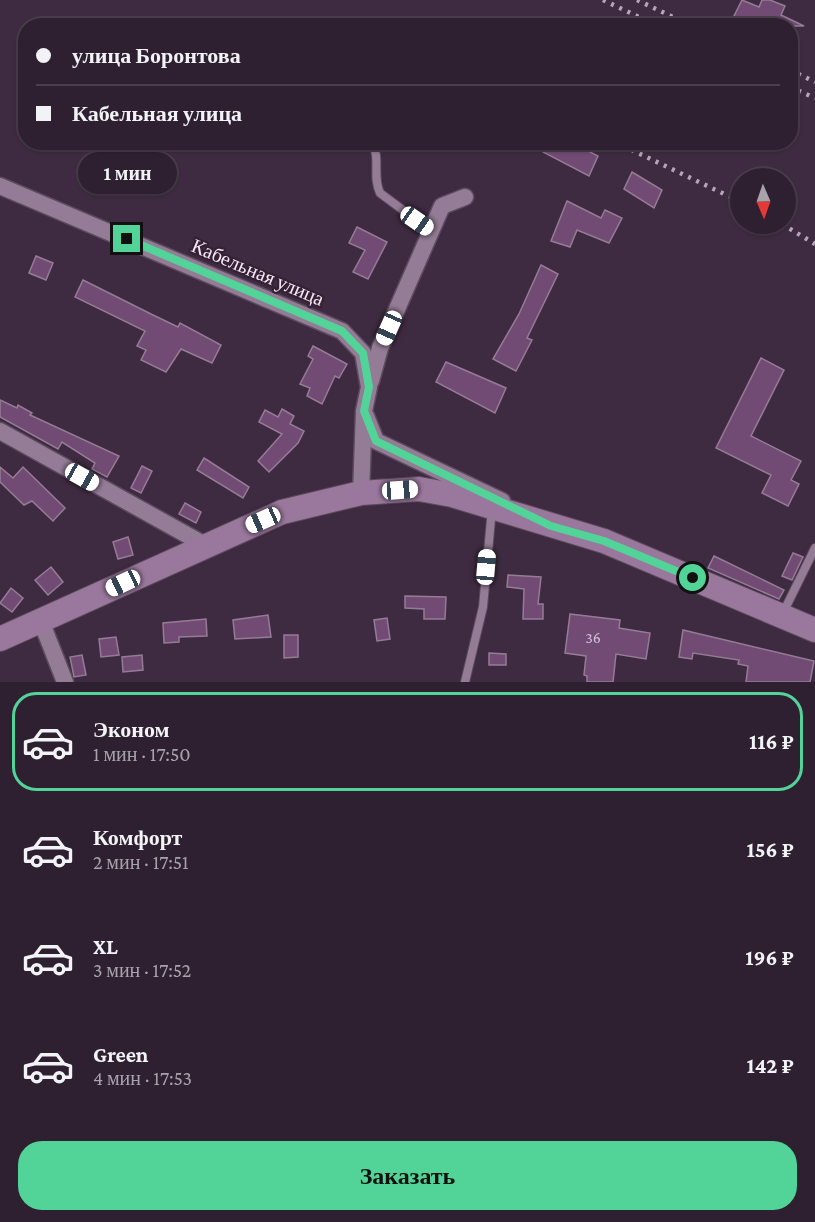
<!DOCTYPE html>
<html lang="ru">
<head>
<meta charset="utf-8">
<style>
	body { margin:0; font-family:"Crimson Pro",serif; background:#3b2d3d; color:#f1f3f6; height:100vh; display:flex; flex-direction:column; font-size:22px; white-space:nowrap }
	* { box-sizing:border-box; margin:0 }
	p { font-size:20px; color:#a7a3ab }
	.icon { flex:none; width:33px; height:33px; fill:none; stroke:currentColor; stroke-width:2; stroke-linecap:round; stroke-linejoin:round }
	.map { position:relative; height:682px; overflow:hidden }
	.side { display:flex; flex-direction:column; background:#2f2031; flex:1 }
	.side>* { flex:none }
	.banner { position:absolute; left:18px; top:18px; width:780px; height:132px; border-radius:24px; box-shadow:0 2px 4px #0004,0 0 0 2px #4a3e4d; display:grid; align-content:center; height:132px; padding:0 18px; background:#2f2031 }
	.needle { width:39px; rotate:178deg }
	.fabs { position:absolute; left:730px; top:168px; display:grid; gap:12px }
	.fabs a { display:grid; place-items:center; width:66px; height:66px; border-radius:50%; background:#2f2031; box-shadow:0 2px 4px #0004,0 0 0 2px #4a3e4d; font-size:30px }
	.end { position:absolute; width:27px; height:27px; margin:-14px; border:8px solid #52d397; background:#111; box-shadow:0 0 0 3px #111 }
	.from { border-radius:50% }
	.bubble { position:absolute; height:42px; border-radius:21px; background:#2f2031; box-shadow:0 2px 4px #0004,0 0 0 2px #4a3e4d; font-size:20px; font-weight:700; line-height:42px; text-align:center }
	.car { position:absolute; width:18px; height:36px; margin:-18px -9px; border-radius:8px; box-shadow:0 0 4px 2px #0007; background:linear-gradient(#fff 24%,#345 0 40%,#fff 0 76%,#345 0 86%,#fff 0) }
	.banner b { display:flex; align-items:center; gap:21px; height:57px; font-size:22px }
	.banner b+b { border-top:2px solid #4a3e4d }
	.banner i { width:15px; height:15px; background:#f1f3f6 }
	ul { padding:10px 0 0; list-style:none }
	li { display:flex; align-items:center; gap:18px; height:99px; margin:0 12px 9px; padding:0 6px; border:3px solid transparent; border-radius:24px }
	li div { flex:1 }
	li b { display:block; font-size:22px }
	li em { font-style:normal; font-weight:700 }
	li.selected { border-color:#52d397 }
	li>.icon { width:54px; height:54px; stroke-width:1.5 }
	.cta { display:flex; gap:12px; margin-top:auto; padding:12px 18px }
	.cta a { flex:1; height:69px; border-radius:24px; background:#52d397; color:#111; font-size:24px; font-weight:700; line-height:69px; text-align:center }
	.map>svg:first-child { display:block }
	.building { fill:#724b75; stroke:#947c95; stroke-width:1.5 }
	.lines { fill:none; stroke-linecap:round; stroke-linejoin:round }
	.lane-casing { stroke:#5c4a5d; stroke-width:10 }
	.street-casing { stroke:#5c4a5d; stroke-width:19 }
	.secondary-casing { stroke:#5c4a5d; stroke-width:26 }
	.lane { stroke:#947c96; stroke-width:8 }
	.street { stroke:#947c96; stroke-width:16 }
	.secondary { stroke:#9a789d; stroke-width:24 }
	.rail { stroke:#b5a6b6; stroke-width:4.5; stroke-dasharray:3 6; stroke-linecap:butt }
	.route { stroke:#52d397; stroke-width:8 }
	.labels { text-anchor:middle; stroke-width:4.5; stroke-linejoin:round; paint-order:stroke }
	.number-label { font-size:16px; fill:#d4c0d5 }
	.street-label { font-size:20px; fill:#f4e7f5; stroke:#352136 }
</style>
</head>
<body>
<div class="map">
<svg width="815" height="682" viewBox="0 0 815 682">
	<rect width="100%" height="100%" fill="#3f2b41"/>
	<g class="building">
		<path d="M742 0 759 7 762 0H770L785 6 781 15 804 26H754L734 16Z"/>
		<path d="M547 142H571L598 156 589 176 543 152Z"/>
		<path d="M632 172 662 190 654 208 624 189Z"/>
		<path d="M567 201 601 218 605 210 622 218 609 243 577 230 570 247 551 241Z"/>
		<path d="M357 227 387 242 368 279 353 272 365 250 349 243Z"/>
		<path d="M36 256 53 263 46 280 29 273Z"/>
		<path d="M541 265 558 274 527 338 532 340 516 371 493 359 519 314Z"/>
		<path d="M83 280 153 315 178 327 180 323 221 345 212 363 181 349 166 372 141 360 146 350 137 346 145 331 75 297Z"/>
		<path d="M313 346 347 364 339 378 335 376 322 404 307 396 310 388 300 384 313 359 308 356Z"/>
		<path d="M761 358 784 370 751 436 801 461 791 480 799 484 788 506 762 493 771 475 716 448Z"/>
		<path d="M446 362 506 388 495 413 436 382Z"/>
		<path d="M0 400 17 408 18 405 32 413 30 415 119 456 107 477 92 469 95 463 62 442 58 449 0 417Z"/>
		<path d="M282 409 294 416 290 424 304 431 298 443 269 472 258 461 282 434 259 422 265 410 278 417Z"/>
		<path d="M204 458 249 487 243 498 197 470Z"/>
		<path d="M142 466 152 471 141 493 131 488Z"/>
		<path d="M0 467 13 478 23 467 65 508 53 521 32 501 24 505 0 482Z"/>
		<path d="M185 503 201 512 196 523 179 514Z"/>
		<path d="M128 537 133 555 118 559 113 542Z"/>
		<path d="M793 553 803 557 792 580 782 576Z"/>
		<path d="M714 556 784 590 779 599 708 568Z"/>
		<path d="M51 567 63 582 48 595 35 580Z"/>
		<path d="M508 575 541 577 538 604H543V619H523L524 589 507 587Z"/>
		<path d="M11 588 23 598 12 612 0 603Z"/>
		<path d="M405 596 446 597 445 619H424V609L405 608Z"/>
		<path d="M570 614 620 620 619 628 650 633 646 659 616 654 613 682H587V676L584 675 586 656 565 653Z"/>
		<path d="M268 615 271 637 235 639 233 620Z"/>
		<path d="M387 618 390 639 377 641 374 620Z"/>
		<path d="M206 619 207 636 179 637V642L164 643 163 623Z"/>
		<path d="M683 630 814 661 810 682H746L748 666 738 664 739 660 693 653 692 659 679 657Z"/>
		<path d="M284 635H298V657L284 658Z"/>
		<path d="M116 637 119 655 101 657 99 639Z"/>
		<path d="M489 653 506 654V665H489Z"/>
		<path d="M82 655 86 675 74 677 70 657Z"/>
		<path d="M142 655 143 670 123 672 122 657Z"/>
	</g>
	<g class="lines">
		<defs>
			<g id="lane">
				<path d="M372 142C381 159 372 176 380 193L431 231"/>
				<path d="M782 615 815 548"/>
				<path d="M465 682 483 607 492 508"/>
			</g>
			<g id="street">
				<path d="M0 186 342 331 363 353 369 387 364 411 361 493"/>
				<path d="M371 381 380 348 442 206 465 197"/>
				<path d="M366 416 376 441 502 501"/>
				<path d="M0 431 205 545"/>
				<path d="M41 621 65 682"/>
			</g>
			<path id="secondary" d="M0 639 282 512 361 493 419 489 452 495 604 541 815 630"/>
		</defs>
		<use href="#lane" class="lane-casing"/>
		<use href="#street" class="street-casing"/>
		<use href="#secondary" class="secondary-casing"/>
		<use href="#lane" class="lane"/>
		<use href="#street" class="street"/>
		<use href="#secondary" class="secondary"/>
		<g class="rail">
			<path d="M603 0 658 26"/>
			<path d="M637 0 692 26"/>
			<path d="M790 70 815 82"/>
			<path d="M790 87 815 98"/>
			<path d="M615 142 741 202"/>
			<path d="M782 224 815 244"/>
		</g>
	</g>
	<g class="lines">
		<path class="route" d="M127 239 342 331 363 353 369 387 364 411 376 441 551 526 604 541 693 578"/>
	</g>
	<g class="labels">
		<g class="number-label">
			<text x="593" y="643">36</text>
		</g>
		<g class="street-label">
			<text transform="translate(258 272) rotate(23)" y="7">Кабельная улица</text>
		</g>
	</g>
</svg>
<div class="fabs">
<a><svg class="needle" viewBox="-14 -14 28 28"><path d="M0-13l5 13h-10z" fill="#e53935"/><path d="M0 13l5-13h-10z" fill="#a7a3ab"/></svg></a>
</div>
<i class="end from" style="left:693px;top:578px"></i>
<i class="end" style="left:127px;top:239px"></i>
<div class="bubble" style="left:78px;top:152px;width:99px">1 мин</div>
<i class="car" style="left:417px;top:221px;rotate:125deg"></i>
<i class="car" style="left:389px;top:328px;rotate:204deg"></i>
<i class="car" style="left:82px;top:477px;rotate:119deg"></i>
<i class="car" style="left:400px;top:490px;rotate:86deg"></i>
<i class="car" style="left:263px;top:520px;rotate:246deg"></i>
<i class="car" style="left:486px;top:567px;rotate:5deg"></i>
<i class="car" style="left:123px;top:583px;rotate:245deg"></i>
<div class="banner">
<b><i class="from"></i>улица Боронтова</b>
<b><i></i>Кабельная улица</b>
</div>
</div>
<section class="side">
<ul>
<li class="selected"><svg class="icon" aria-label="car" viewBox="0 0 24 24"><path d="M5 17H2v-5l4-1 3-4h7l3 4 3 1v5h-3M9 17h6M6 11h13"/><circle cx="7" cy="17" r="2"/><circle cx="17" cy="17" r="2"/></svg><div><b>Эконом</b><p>1 мин · 17:50</p></div><em>116 ₽</em></li>
<li><svg class="icon" aria-label="car" viewBox="0 0 24 24"><path d="M5 17H2v-5l4-1 3-4h7l3 4 3 1v5h-3M9 17h6M6 11h13"/><circle cx="7" cy="17" r="2"/><circle cx="17" cy="17" r="2"/></svg><div><b>Комфорт</b><p>2 мин · 17:51</p></div><em>156 ₽</em></li>
<li><svg class="icon" aria-label="car" viewBox="0 0 24 24"><path d="M5 17H2v-5l4-1 3-4h7l3 4 3 1v5h-3M9 17h6M6 11h13"/><circle cx="7" cy="17" r="2"/><circle cx="17" cy="17" r="2"/></svg><div><b>XL</b><p>3 мин · 17:52</p></div><em>196 ₽</em></li>
<li><svg class="icon" aria-label="car" viewBox="0 0 24 24"><path d="M5 17H2v-5l4-1 3-4h7l3 4 3 1v5h-3M9 17h6M6 11h13"/><circle cx="7" cy="17" r="2"/><circle cx="17" cy="17" r="2"/></svg><div><b>Green</b><p>4 мин · 17:53</p></div><em>142 ₽</em></li>
</ul>
<div class="cta"><a>Заказать</a></div>
</section>
</body>
</html>
